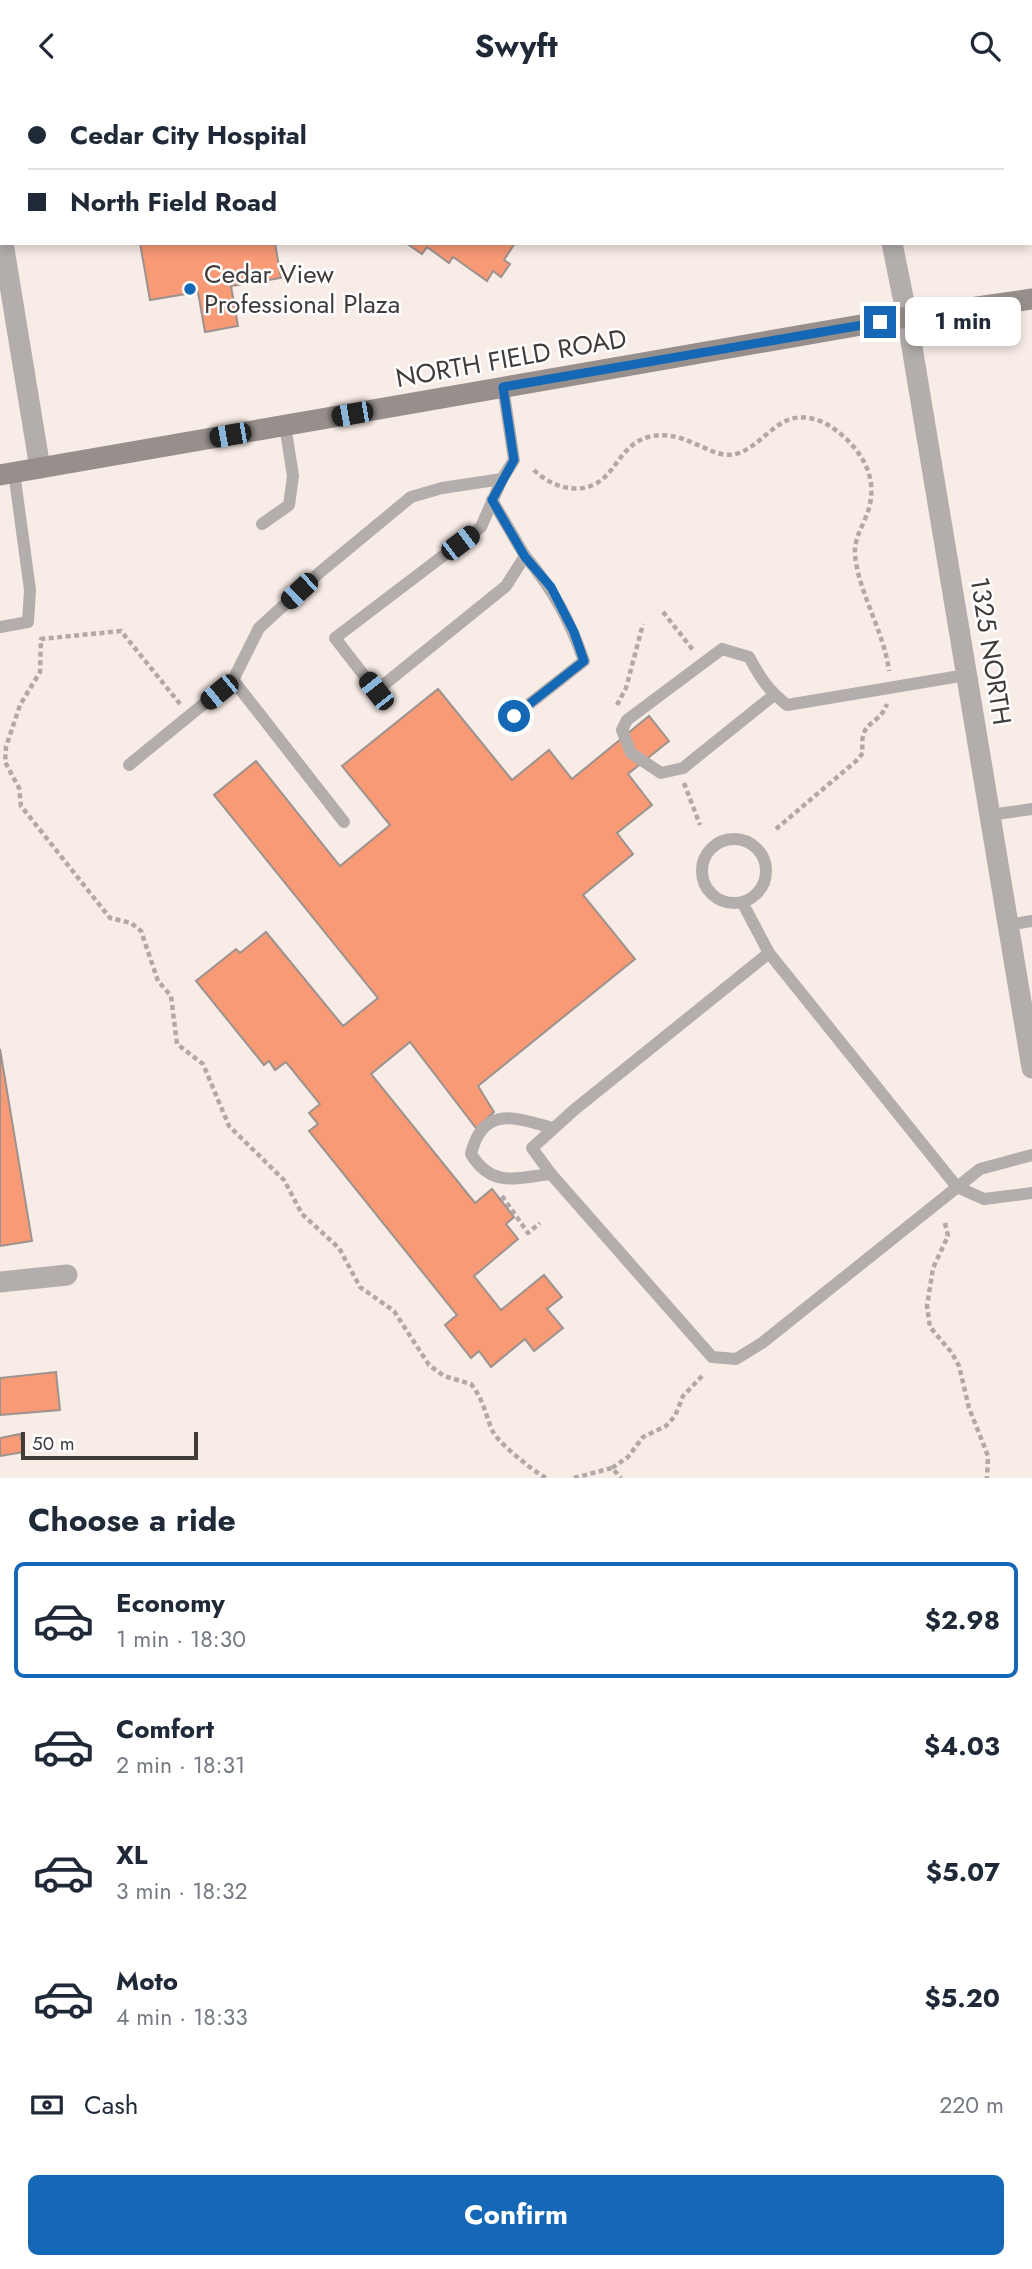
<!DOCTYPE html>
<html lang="en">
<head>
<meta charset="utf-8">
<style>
	body { margin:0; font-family:Jost,sans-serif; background:#f6f6f7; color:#1f2937; height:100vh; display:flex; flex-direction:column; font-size:26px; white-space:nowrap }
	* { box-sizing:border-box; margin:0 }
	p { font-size:23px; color:#747a83 }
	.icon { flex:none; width:38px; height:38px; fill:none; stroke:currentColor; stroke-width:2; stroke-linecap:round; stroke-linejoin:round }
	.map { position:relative; height:1387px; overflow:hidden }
	.sheet { display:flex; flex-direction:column; background:#fff; flex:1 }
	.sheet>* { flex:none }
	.banner { position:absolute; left:0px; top:0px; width:1032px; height:154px; box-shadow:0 4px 10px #0003; display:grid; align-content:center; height:154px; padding:0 28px; background:#fff }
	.scale { position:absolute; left:21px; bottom:18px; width:177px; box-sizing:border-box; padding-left:7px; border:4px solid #413c3a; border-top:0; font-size:19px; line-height:24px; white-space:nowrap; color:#413c3a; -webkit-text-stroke:5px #fff; paint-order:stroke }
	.end { position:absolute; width:32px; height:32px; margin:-16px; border:9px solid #1568b6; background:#fff; box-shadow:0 0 0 4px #fff }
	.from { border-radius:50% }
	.bubble { position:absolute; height:49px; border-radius:10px; background:#fff; box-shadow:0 4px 10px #0003; font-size:23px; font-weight:700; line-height:49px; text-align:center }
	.car { position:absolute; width:21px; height:42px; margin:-21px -10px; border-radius:9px; box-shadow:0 0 5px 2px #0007; background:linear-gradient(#222 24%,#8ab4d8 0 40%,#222 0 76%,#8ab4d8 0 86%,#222 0) }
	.banner b { display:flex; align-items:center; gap:24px; height:66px; font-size:26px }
	.banner b+b { border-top:2px solid #e0e1e3 }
	.banner i { width:18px; height:18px; background:#1f2937 }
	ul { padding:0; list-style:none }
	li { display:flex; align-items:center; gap:21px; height:116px; margin:0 14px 10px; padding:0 14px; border:4px solid transparent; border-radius:10px }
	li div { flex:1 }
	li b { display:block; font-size:26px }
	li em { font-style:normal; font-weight:700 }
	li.active { border-color:#1568b6 }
	li>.icon { width:63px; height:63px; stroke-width:1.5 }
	h2 { padding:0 28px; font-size:32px; line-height:84px }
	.pay { display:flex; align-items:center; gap:18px; height:77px; padding:0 28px; font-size:26px }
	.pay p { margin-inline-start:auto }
	.button { display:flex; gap:14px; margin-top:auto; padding:14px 28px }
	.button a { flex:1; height:80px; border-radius:10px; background:#1568b6; color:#fff; font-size:28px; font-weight:700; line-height:80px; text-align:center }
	header { display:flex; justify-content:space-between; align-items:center; height:91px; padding:0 28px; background:#fff; font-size:32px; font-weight:700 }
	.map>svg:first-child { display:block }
	.building { fill:#f79a75; stroke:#9d928e; stroke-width:2 }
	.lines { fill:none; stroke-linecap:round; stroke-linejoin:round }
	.path { stroke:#b2a8a5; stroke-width:4.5; stroke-dasharray:5 3.5; stroke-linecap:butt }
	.lane { stroke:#b3aeac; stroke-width:12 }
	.street { stroke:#b3aeac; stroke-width:21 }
	.secondary { stroke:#968f8c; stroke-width:21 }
	.route { stroke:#1568b6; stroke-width:9 }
	.poi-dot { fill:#1568b6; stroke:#fff; stroke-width:2.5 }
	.labels { text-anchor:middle; stroke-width:5; stroke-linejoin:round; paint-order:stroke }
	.poi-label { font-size:26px; fill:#413c3a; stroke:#fff; text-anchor:start }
	.street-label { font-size:26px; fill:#413c3a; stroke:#fff }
</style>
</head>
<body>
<header><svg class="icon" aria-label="back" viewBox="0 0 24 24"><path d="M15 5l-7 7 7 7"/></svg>Swyft<svg class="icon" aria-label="search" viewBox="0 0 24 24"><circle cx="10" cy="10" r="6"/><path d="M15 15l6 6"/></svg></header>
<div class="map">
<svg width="1032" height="1387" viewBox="0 0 1032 1387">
	<rect width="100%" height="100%" fill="#f8ece7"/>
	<g class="building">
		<path d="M1032 24V97L1031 89Z"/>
		<path d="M140 152H275L281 187 231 195 238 235 205 241 198 201 150 209Z"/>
		<path d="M406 152H515L504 169 510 173 501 186 493 180 487 190 453 166 449 172 427 156 422 163Z"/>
		<path d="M438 598 512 689 549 659 572 688 649 625 669 650 628 683 652 714 617 742 633 763 583 804 635 868 478 995 494 1021 476 1037 410 951 371 983 475 1112 492 1098 514 1126 506 1133 518 1148 474 1185 501 1219 544 1184 562 1206 547 1218 563 1237 534 1260 525 1248 491 1276 479 1260 471 1267 445 1234 457 1224 309 1040 318 1033 309 1022 320 1013 286 971 275 979 269 970 264 974 196 890 236 858 240 862 266 841 343 935 378 907 214 704 256 670 340 775 390 734 342 675Z"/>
		<path d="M0 958 32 1150 0 1155Z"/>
		<path d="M56 1281 60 1319 0 1324V1287Z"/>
		<path d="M20 1343 24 1361 0 1365V1347Z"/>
	</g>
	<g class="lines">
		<g class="path">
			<path d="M534 379C550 395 576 404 597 392 617 380 621 354 648 346 688 336 711 372 739 362 758 355 769 337 788 329 803 323 820 328 833 337 863 359 882 390 865 428 860 440 854 450 855 463 858 501 884 540 889 580"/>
			<path d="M663 521 693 559"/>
			<path d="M180 613 121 540 41 548 40 581 20 614 6 656 5 671 19 697 21 715 110 827 131 832 141 840 158 890 171 905 177 953 203 973 229 1035 284 1089 302 1123 339 1157 360 1196 394 1220 429 1274 444 1285 471 1293C483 1308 485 1322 492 1339 497 1351 533 1380 546 1387"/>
			<path d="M617 614 626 597 643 533"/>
			<path d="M684 692 700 734"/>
			<path d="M776 738 856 670 863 662C858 628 878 637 887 613"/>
			<path d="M502 1105 528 1142 540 1132"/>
			<path d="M945 1132 948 1145 933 1177 927 1215 930 1236 952 1262 959 1275 969 1317 988 1365 987 1387"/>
			<path d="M612 1377 628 1366 643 1346 666 1335 675 1325 683 1305 703 1284"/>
			<path d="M574 1387 612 1377 621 1387"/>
		</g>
		<g class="lane">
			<path d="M492 409 525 465 506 495 376 600 335 547 481 436 502 388"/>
			<path d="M262 433 289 414 293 385 285 334"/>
			<path d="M0 536 28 531 30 499 14 381"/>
			<path d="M233 589 344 731"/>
			<path d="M774 604 683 677 661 682 631 662 622 639 627 629 722 558 749 566C761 588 768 599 787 614L966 584"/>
			<path d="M514 625 584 570C570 530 553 498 525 465"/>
			<path d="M129 674 233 589 259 537 319 482 411 406 442 397 502 388 514 369 503 296"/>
			<path d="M990 724 1032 718"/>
			<circle cx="734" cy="780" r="32"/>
			<path d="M742 811 769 862"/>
			<path d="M1008 834 1032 830"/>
			<path d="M1032 1064 980 1078 762 1252 736 1268 712 1266 551 1083 532 1057 574 1019 769 862 957 1096 984 1108 1032 1102"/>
			<path d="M551 1083C516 1087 492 1097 471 1063 483 1013 516 1027 553 1037"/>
		</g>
		<g class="street">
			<path d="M888 2V0"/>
			<path d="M3 152 40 377"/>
			<path d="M892 152 907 226 1032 977"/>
			<path d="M0 1191 67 1184"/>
		</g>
		<path class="secondary" d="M0 384 907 226 1032 208"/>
	</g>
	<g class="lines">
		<path class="route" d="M514 625 584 570 574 541 551 496 525 466 492 409 514 369 503 296 880 231"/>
	</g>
	<circle class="poi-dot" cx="190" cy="198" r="7"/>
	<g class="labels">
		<g class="poi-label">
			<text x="204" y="192">Cedar View<tspan x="204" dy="30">Professional Plaza</tspan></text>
		</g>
		<g class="street-label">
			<text transform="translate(511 267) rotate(-10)" y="9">NORTH FIELD ROAD</text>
			<text transform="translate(991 560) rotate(81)" y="9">1325 NORTH</text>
		</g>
	</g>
</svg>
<div class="scale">50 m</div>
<i class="end from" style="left:514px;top:625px"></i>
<i class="end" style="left:880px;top:231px"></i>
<div class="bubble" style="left:905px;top:206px;width:116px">1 min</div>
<i class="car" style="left:352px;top:323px;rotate:260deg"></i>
<i class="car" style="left:230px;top:344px;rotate:260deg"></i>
<i class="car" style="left:460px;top:452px;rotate:53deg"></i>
<i class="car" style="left:299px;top:500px;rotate:227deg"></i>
<i class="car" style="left:376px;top:600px;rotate:322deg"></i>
<i class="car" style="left:219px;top:601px;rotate:231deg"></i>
<div class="banner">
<b><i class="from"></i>Cedar City Hospital</b>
<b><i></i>North Field Road</b>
</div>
</div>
<section class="sheet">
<h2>Choose a ride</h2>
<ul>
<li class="active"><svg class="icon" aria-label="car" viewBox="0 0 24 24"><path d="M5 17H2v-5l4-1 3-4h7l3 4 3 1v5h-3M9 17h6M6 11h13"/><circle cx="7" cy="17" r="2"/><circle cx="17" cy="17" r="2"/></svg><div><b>Economy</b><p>1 min · 18:30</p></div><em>$2.98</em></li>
<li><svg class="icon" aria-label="car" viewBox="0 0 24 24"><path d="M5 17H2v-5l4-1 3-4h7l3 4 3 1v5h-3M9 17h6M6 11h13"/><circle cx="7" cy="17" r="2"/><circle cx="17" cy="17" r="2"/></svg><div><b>Comfort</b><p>2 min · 18:31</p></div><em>$4.03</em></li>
<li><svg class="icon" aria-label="car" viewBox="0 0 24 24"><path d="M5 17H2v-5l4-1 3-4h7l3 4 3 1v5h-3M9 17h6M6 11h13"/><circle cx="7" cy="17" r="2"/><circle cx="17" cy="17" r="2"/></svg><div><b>XL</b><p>3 min · 18:32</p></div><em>$5.07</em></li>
<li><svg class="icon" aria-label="car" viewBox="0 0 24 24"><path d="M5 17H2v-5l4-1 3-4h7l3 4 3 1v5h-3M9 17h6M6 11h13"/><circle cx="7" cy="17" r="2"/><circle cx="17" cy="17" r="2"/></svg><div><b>Moto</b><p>4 min · 18:33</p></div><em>$5.20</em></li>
</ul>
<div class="pay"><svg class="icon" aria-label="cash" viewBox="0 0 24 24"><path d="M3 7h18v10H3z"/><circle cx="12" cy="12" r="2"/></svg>Cash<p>220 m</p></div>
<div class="button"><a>Confirm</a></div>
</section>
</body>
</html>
